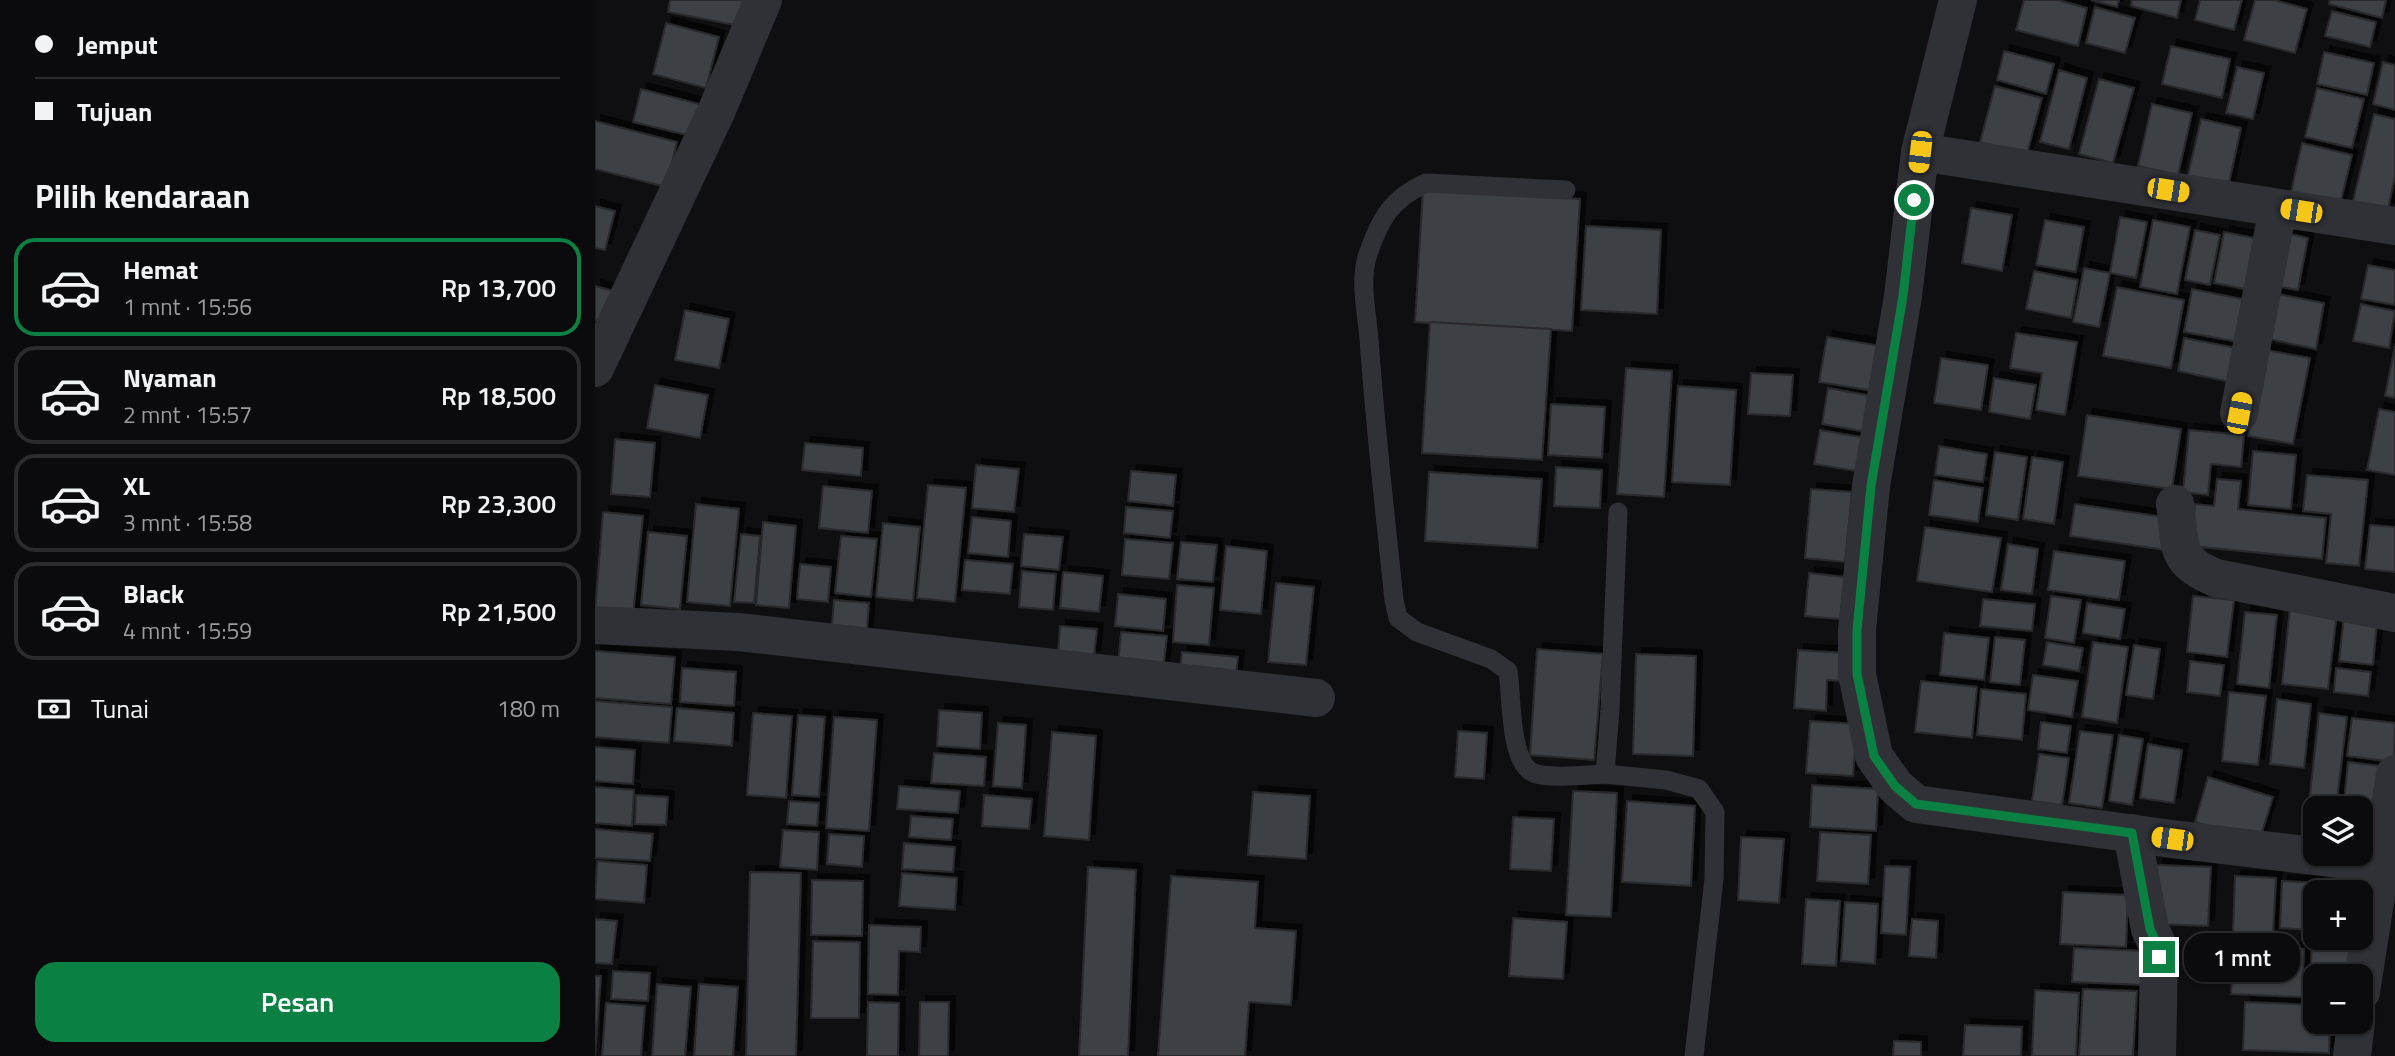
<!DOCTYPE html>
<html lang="id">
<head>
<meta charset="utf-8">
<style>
	body { margin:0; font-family:"Titillium Web",sans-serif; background:#141416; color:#f1f3f6; height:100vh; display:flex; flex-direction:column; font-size:26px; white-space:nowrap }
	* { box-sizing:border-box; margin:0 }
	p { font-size:23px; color:#9a9b9d }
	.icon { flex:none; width:38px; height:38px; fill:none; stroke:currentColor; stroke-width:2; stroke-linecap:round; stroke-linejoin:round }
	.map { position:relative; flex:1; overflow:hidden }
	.details { display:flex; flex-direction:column; background:#0b0b0d; width:595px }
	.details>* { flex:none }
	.banner { display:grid; align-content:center; height:154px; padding:0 35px; background:#0b0b0d }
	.fabs { position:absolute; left:1708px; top:796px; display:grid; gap:14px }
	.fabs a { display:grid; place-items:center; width:70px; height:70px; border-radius:14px; background:#0b0b0d; box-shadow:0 2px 5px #0004,0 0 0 2px #2b2b2e; font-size:35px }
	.end { position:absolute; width:32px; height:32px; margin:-16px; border:9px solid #0b8043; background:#fff; box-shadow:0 0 0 4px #fff }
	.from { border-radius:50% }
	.bubble { position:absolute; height:49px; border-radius:21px; background:#0b0b0d; box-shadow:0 2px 5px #0004,0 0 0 2px #2b2b2e; font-size:23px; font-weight:600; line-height:49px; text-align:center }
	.car { position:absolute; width:21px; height:42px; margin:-21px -10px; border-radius:9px; box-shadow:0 0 5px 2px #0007; background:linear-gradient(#f5c518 24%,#345 0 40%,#f5c518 0 76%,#345 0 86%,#f5c518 0) }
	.banner b { display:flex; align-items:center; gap:24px; height:66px; font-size:26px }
	.banner b+b { border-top:2px solid #2b2b2e }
	.banner i { width:18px; height:18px; background:#f1f3f6 }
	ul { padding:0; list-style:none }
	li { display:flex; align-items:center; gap:21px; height:98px; margin:0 14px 10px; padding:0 21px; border:4px solid #2b2b2e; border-radius:21px }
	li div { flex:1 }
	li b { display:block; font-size:26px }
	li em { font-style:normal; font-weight:600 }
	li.selected { border-color:#0b8043 }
	li>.icon { width:63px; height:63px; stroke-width:1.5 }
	h2 { padding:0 35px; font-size:32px; line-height:84px }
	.pay { display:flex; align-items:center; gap:18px; height:77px; padding:0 35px; font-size:26px }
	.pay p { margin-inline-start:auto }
	.button { display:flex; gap:14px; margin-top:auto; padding:14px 35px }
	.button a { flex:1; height:80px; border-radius:21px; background:#0b8043; color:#fff; font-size:28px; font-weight:600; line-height:80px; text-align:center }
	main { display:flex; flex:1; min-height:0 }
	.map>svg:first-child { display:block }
	.building { fill:#3e3f44; stroke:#29292d; stroke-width:2; filter:url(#shadow) }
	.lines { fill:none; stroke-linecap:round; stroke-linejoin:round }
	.service { stroke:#303136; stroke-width:19 }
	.minor { stroke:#303136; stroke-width:38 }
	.route { stroke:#0b8043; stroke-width:9 }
</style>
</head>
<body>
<main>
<section class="details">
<div class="banner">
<b><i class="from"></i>Jemput</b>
<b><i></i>Tujuan</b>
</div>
<h2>Pilih kendaraan</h2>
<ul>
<li class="selected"><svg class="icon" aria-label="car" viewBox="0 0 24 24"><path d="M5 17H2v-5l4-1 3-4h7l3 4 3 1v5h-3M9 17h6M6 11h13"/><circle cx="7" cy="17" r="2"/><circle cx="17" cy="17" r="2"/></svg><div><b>Hemat</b><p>1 mnt · 15:56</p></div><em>Rp 13,700</em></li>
<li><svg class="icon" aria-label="car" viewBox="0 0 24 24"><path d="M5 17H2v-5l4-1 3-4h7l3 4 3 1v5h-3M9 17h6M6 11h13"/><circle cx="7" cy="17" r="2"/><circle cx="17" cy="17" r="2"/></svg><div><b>Nyaman</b><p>2 mnt · 15:57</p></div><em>Rp 18,500</em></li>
<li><svg class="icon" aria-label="car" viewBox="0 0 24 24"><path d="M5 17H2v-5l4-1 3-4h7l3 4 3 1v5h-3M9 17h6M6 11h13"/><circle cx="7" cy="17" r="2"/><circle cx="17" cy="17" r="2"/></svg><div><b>XL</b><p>3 mnt · 15:58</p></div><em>Rp 23,300</em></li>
<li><svg class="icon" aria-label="car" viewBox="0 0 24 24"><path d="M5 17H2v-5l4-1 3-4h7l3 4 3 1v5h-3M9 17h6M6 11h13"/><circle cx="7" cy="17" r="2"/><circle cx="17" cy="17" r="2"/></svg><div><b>Black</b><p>4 mnt · 15:59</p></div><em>Rp 21,500</em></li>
</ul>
<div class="pay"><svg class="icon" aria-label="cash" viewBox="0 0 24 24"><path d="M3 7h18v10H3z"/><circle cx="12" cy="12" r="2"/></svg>Tunai<p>180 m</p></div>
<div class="button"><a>Pesan</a></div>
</section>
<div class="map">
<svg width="1800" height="1056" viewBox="0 0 1800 1056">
	<defs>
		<filter id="shadow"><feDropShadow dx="6" dy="-6" stdDeviation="0" flood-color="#0009"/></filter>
	</defs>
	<rect width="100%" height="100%" fill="#0f0f11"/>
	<g class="building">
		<path d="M75 0H155L150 27 73 12Z"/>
		<path d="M1429 0H1463L1492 8 1483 46 1421 30Z"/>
		<path d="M1496 0H1524L1522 7Z"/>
		<path d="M1537 0H1586L1582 18 1536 6Z"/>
		<path d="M1605 0H1647L1639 30 1600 20Z"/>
		<path d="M1660 0H1679L1712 9 1700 53 1649 40Z"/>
		<path d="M1735 0H1791L1787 18 1734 4Z"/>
		<path d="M1500 7 1540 18 1530 53 1491 43Z"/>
		<path d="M1737 11 1781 22 1775 47 1730 36Z"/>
		<path d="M71 23 124 37 111 88 58 74Z"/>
		<path d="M1576 46 1635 59 1627 98 1567 84Z"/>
		<path d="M1409 51 1459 64 1451 94 1402 80Z"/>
		<path d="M1729 52 1779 63 1772 95 1722 84Z"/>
		<path d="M1788 62 1800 65V110L1778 104Z"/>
		<path d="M1642 67 1669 73 1658 119 1631 113Z"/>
		<path d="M1464 70 1492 78 1474 149 1445 142Z"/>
		<path d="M1504 79 1539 88 1518 163 1484 154Z"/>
		<path d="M1400 86 1447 98 1432 154 1385 142Z"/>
		<path d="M1722 88 1769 99 1757 148 1710 137Z"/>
		<path d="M46 89 108 105 100 137 38 122Z"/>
		<path d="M1557 104 1597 113 1583 175 1543 166Z"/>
		<path d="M1779 114 1800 119V176L1793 209 1758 201Z"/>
		<path d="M1606 119 1646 128 1633 188 1592 179Z"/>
		<path d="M0 121 82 142 71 187 0 169Z"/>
		<path d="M1707 143 1757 155 1744 209 1695 197Z"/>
		<path d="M828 189 985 199 977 331 820 322Z"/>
		<path d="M0 206 20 211 10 250 0 248Z"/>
		<path d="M1376 208 1417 215 1407 271 1367 263Z"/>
		<path d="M1525 217 1552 222 1541 278 1515 273Z"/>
		<path d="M1450 220 1489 227 1481 272 1441 265Z"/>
		<path d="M1558 220 1595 227 1582 294 1545 287Z"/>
		<path d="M991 226 1066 230 1062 314 986 310Z"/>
		<path d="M1600 230 1625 235 1615 285 1590 280Z"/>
		<path d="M1629 232 1670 240 1661 291 1619 283Z"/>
		<path d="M1690 233 1713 238 1703 290 1679 286Z"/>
		<path d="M1773 265 1800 270V305L1766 299Z"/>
		<path d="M1489 268 1515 273 1504 327 1478 322Z"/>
		<path d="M1439 271 1483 280 1476 318 1431 309Z"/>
		<path d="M0 286 19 291 11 323 0 320Z"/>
		<path d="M1522 287 1589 300 1576 368 1508 356Z"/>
		<path d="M1597 289 1657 301 1649 343 1589 332Z"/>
		<path d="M1678 293 1729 303 1721 349 1669 338Z"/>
		<path d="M1766 304 1800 311 1794 348 1758 341Z"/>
		<path d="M90 310 134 319 124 368 80 360Z"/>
		<path d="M835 322 956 329 947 460 827 453Z"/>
		<path d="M1421 333 1482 342 1470 415 1441 410 1447 373 1415 368Z"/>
		<path d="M1232 337 1286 346 1279 391 1224 382Z"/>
		<path d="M1589 338 1647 349 1640 383 1583 371Z"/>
		<path d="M1800 346V398L1790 396Z"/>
		<path d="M1670 350 1715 358 1698 444 1653 436Z"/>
		<path d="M1346 358 1393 365 1386 410 1339 403Z"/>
		<path d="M1031 368 1077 371 1069 497 1022 494Z"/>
		<path d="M1156 373 1198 375 1195 416 1153 414Z"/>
		<path d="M1399 378 1441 385 1435 419 1394 412Z"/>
		<path d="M60 385 113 395 105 438 52 428Z"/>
		<path d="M1083 386 1141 390 1135 485 1077 482Z"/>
		<path d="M1233 388 1283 397 1278 433 1227 424Z"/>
		<path d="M956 404 1010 407 1007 458 953 455Z"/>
		<path d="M1784 409 1800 412V475L1772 470Z"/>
		<path d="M1492 415 1586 429 1577 489 1483 476Z"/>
		<path d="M1225 430 1278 439 1273 473 1219 464Z"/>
		<path d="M1594 430 1649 435 1646 467 1616 464 1613 495 1588 492Z"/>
		<path d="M20 439 60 443 55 497 16 494Z"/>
		<path d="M210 443 268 448 266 476 207 470Z"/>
		<path d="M1344 446 1392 454 1388 482 1340 475Z"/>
		<path d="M1658 451 1701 455 1696 509 1653 505Z"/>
		<path d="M1400 452 1432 457 1423 520 1391 515Z"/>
		<path d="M1437 457 1468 462 1459 524 1428 519Z"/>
		<path d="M381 465 424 469 419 512 377 508Z"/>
		<path d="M961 467 1007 470 1005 508 959 506Z"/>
		<path d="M536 471 581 475 578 506 533 501Z"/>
		<path d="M834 472 947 479 942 548 830 541Z"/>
		<path d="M1712 475 1773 480 1764 566 1731 563 1736 514 1708 511Z"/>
		<path d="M1622 479 1646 481 1643 509 1731 518 1727 559 1596 546 1600 504 1619 506Z"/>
		<path d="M1339 480 1388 488 1383 522 1334 515Z"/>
		<path d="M333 485 371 488 360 602 322 598Z"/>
		<path d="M228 486 277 491 273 533 224 528Z"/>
		<path d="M1216 489 1257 492 1250 562 1210 558Z"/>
		<path d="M101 504 144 509 135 606 92 602Z"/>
		<path d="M1480 504 1576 518 1571 550 1475 536Z"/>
		<path d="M531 507 578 511 575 538 529 533Z"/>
		<path d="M8 512 48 516 38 615 0 611Z"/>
		<path d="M377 517 416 521 413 557 373 553Z"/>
		<path d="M168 522 201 526 194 608 161 605Z"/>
		<path d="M288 523 325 527 318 601 281 597Z"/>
		<path d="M1775 525 1800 527V572L1770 569Z"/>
		<path d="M1330 527 1406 538 1397 592 1322 581Z"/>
		<path d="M53 532 92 536 85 609 46 605Z"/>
		<path d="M146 534 165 536 159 603 139 602Z"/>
		<path d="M429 534 468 537 464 570 426 566Z"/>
		<path d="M246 536 282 539 276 597 240 593Z"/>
		<path d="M530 539 578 543 574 579 527 575Z"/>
		<path d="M586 542 622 545 618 582 582 579Z"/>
		<path d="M1413 544 1443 549 1437 594 1406 590Z"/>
		<path d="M631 546 672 551 666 614 625 610Z"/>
		<path d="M1459 551 1530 561 1524 600 1453 590Z"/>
		<path d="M370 560 418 564 415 594 367 590Z"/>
		<path d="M205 564 236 567 233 602 202 599Z"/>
		<path d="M427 571 461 574 458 610 424 607Z"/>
		<path d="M468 572 508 576 504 612 465 608Z"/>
		<path d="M1214 573 1259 578 1255 620 1210 616Z"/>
		<path d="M681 583 719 587 711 665 673 662Z"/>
		<path d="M582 585 619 588 614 645 578 642Z"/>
		<path d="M523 594 571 599 568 631 520 626Z"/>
		<path d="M1456 596 1486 600 1479 643 1450 638Z"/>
		<path d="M1598 596 1639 600 1632 657 1592 652Z"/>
		<path d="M1388 599 1440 604 1437 631 1385 626Z"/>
		<path d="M239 600 274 603 271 641 236 638Z"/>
		<path d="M1492 603 1530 609 1525 639 1488 633Z"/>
		<path d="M1695 607 1742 612 1733 689 1687 684Z"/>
		<path d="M1650 612 1682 615 1674 688 1642 684Z"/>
		<path d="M1749 617 1782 621 1778 665 1744 661Z"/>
		<path d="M465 626 502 629 499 657 463 654Z"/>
		<path d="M526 632 572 636 568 670 523 666Z"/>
		<path d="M1349 633 1394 638 1389 680 1345 675Z"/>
		<path d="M1400 637 1430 640 1425 685 1395 682Z"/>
		<path d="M1452 642 1488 648 1484 671 1448 665Z"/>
		<path d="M1498 642 1533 647 1522 723 1487 717Z"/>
		<path d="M1539 645 1565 649 1558 699 1531 695Z"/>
		<path d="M942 649 1008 654 999 760 935 755Z"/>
		<path d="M1203 650 1249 653 1247 681 1232 680 1231 711 1199 708Z"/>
		<path d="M0 651 80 657 76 704 0 698Z"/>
		<path d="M587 652 643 657 640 684 584 678Z"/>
		<path d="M1041 654 1101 656 1098 756 1038 754Z"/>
		<path d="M1595 661 1629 665 1625 696 1592 692Z"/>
		<path d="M87 668 141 672 139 706 85 702Z"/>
		<path d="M1741 668 1776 672 1773 696 1739 692Z"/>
		<path d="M1438 675 1483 681 1477 717 1433 710Z"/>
		<path d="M1326 681 1382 687 1377 738 1320 732Z"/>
		<path d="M1386 689 1431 694 1427 740 1382 735Z"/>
		<path d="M1634 692 1671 696 1663 765 1627 761Z"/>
		<path d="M1682 699 1716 704 1709 768 1675 764Z"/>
		<path d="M0 701 77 707 74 743 0 737Z"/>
		<path d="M82 708 139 713 137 746 79 741Z"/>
		<path d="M344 710 387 713 385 749 342 746Z"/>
		<path d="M158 713 197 716 191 798 152 795Z"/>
		<path d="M1724 713 1752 717 1741 808H1720V832L1711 831Z"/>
		<path d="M203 715 230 717 224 797 197 795Z"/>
		<path d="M239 717 282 720 274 831 231 828Z"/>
		<path d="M1757 718 1800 723 1799 762 1752 756Z"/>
		<path d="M1215 721 1262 724 1258 776 1211 773Z"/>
		<path d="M1446 722 1476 726 1472 753 1443 749Z"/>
		<path d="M403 723 431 725 427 788 398 786Z"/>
		<path d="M863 731 892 733 889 779 860 777Z"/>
		<path d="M1485 731 1518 735 1507 808 1474 803Z"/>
		<path d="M457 732 501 736 494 840 449 836Z"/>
		<path d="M1524 735 1548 739 1537 805 1514 801Z"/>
		<path d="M1553 744 1587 750 1579 803 1545 798Z"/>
		<path d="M0 747 40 750 38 784 0 781Z"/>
		<path d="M339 753 391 757 389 786 336 783Z"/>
		<path d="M1444 754 1474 758 1467 805 1437 801Z"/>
		<path d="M1753 762 1795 767 1790 806 1749 802Z"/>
		<path d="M1613 777 1678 797 1664 842 1600 822Z"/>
		<path d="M1217 785 1283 789 1281 831 1215 827Z"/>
		<path d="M304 786 365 791 363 813 302 809Z"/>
		<path d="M0 787 39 790 37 826 0 823Z"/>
		<path d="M978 791 1022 793 1016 917 971 915Z"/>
		<path d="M658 792 715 796 711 859 653 855Z"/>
		<path d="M41 795 73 797 71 825 40 824Z"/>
		<path d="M389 795 437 799 434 829 387 826Z"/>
		<path d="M194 801 224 803 222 826 192 824Z"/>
		<path d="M1032 801 1100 806 1096 886 1027 882Z"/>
		<path d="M1747 806 1782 810 1778 852 1766 851V808H1747Z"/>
		<path d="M316 816 358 819 356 840 314 837Z"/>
		<path d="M918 817 959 819 956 871 915 869Z"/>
		<path d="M0 829 58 834 55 861 0 858Z"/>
		<path d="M188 830 224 832 222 870 185 867Z"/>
		<path d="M1225 832 1276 835 1273 884 1222 881Z"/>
		<path d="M234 834 269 836 267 867 232 864Z"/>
		<path d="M1146 837 1189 839 1184 903 1143 900Z"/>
		<path d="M309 843 360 847 358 872 307 869Z"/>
		<path d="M2 861 52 865 49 903 0 899Z"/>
		<path d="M1562 865 1616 867 1613 926 1559 924Z"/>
		<path d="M1290 866 1315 867 1311 935 1286 933Z"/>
		<path d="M493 867 541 870 533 1056H484Z"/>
		<path d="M155 872 206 873 201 1056H151Z"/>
		<path d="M307 873 362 878 360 910 304 906Z"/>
		<path d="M576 876 663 882 660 928 701 931 696 1005 654 1002 650 1056H563Z"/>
		<path d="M1640 876 1681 878 1678 934 1638 932Z"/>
		<path d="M217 880 268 881 267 936 216 935Z"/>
		<path d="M1687 881 1725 883V892H1720V930L1685 928Z"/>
		<path d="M1468 892 1533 895 1531 947 1465 944Z"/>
		<path d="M1211 899 1245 901 1241 966 1207 964Z"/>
		<path d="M1250 902 1283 904 1280 964 1246 961Z"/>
		<path d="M918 918 972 922 968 979 914 976Z"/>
		<path d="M0 919 22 921 17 964 0 963Z"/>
		<path d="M1317 919 1343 921 1341 958 1314 956Z"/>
		<path d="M274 925 326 927 325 952 304 951 303 995 273 994Z"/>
		<path d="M218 941 265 942 264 1018H216Z"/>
		<path d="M1717 945 1764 946 1763 976H1720V1001L1714 1000Z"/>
		<path d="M1639 946 1709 949 1707 997 1636 994Z"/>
		<path d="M1479 948 1551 951 1549 985 1477 982Z"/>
		<path d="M18 971 55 973 53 1001 16 999Z"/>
		<path d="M0 976H6L0 1056Z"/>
		<path d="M62 984 96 987 90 1056H57Z"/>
		<path d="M104 984 143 987 138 1056H99Z"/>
		<path d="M1488 989 1542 991 1538 1056H1484Z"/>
		<path d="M1440 990 1484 993 1481 1056H1437Z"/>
		<path d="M273 1002 304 1003 303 1056H272Z"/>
		<path d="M325 1002H354L353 1056H324Z"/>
		<path d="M1650 1002 1720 1005V1022H1735L1734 1053 1648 1050Z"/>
		<path d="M11 1003 50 1006 46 1056H7Z"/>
		<path d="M1370 1025 1427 1027 1426 1056H1368Z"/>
		<path d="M1299 1041 1326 1042V1056H1298Z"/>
	</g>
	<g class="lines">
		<g class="service">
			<path d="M971 190 831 183C796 199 785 219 773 254 764 279 772 314 774 339 780 426 790 513 799 600L803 618 822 632 896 659 913 671C917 695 914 764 939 773 952 779 993 775 1010 774"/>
			<path d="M1023 512 1015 709 1010 774 1071 780 1104 789 1120 812 1119 879 1099 1056"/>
		</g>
		<g class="minor">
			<path d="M1363 0 1325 152 1308 296 1276 486 1262 630V674L1279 756 1300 786 1321 804 1577 839 1785 864"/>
			<path d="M1325 152 1800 226"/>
			<path d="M0 368 121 112 168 0"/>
			<path d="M1644 413 1683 208"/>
			<path d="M1580 504C1586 545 1578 561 1621 578L1800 613"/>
			<path d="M0 625 143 632 721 698"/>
			<path d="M1537 833 1555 929 1562 944 1564 957 1562 1056"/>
			<path d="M1766 992 1800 774"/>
			<path d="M1757 1056 1761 1022"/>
		</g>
	</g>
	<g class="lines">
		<path class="route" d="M1319 200 1308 296 1276 486 1262 630V674L1279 756 1300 786 1321 804 1537 833 1555 929 1562 944 1564 957"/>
	</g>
</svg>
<div class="fabs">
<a><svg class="icon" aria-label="layers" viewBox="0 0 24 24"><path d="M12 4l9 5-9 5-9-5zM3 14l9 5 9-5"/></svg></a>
<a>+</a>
<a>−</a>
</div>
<i class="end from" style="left:1319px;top:200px"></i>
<i class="end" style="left:1564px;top:957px"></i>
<div class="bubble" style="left:1589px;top:933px;width:116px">1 mnt</div>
<i class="car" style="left:1325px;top:152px;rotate:187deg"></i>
<i class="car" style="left:1573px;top:190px;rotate:99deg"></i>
<i class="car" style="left:1706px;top:211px;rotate:279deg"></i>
<i class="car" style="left:1644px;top:413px;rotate:11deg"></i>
<i class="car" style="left:1577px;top:839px;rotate:278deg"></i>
</div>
</main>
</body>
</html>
